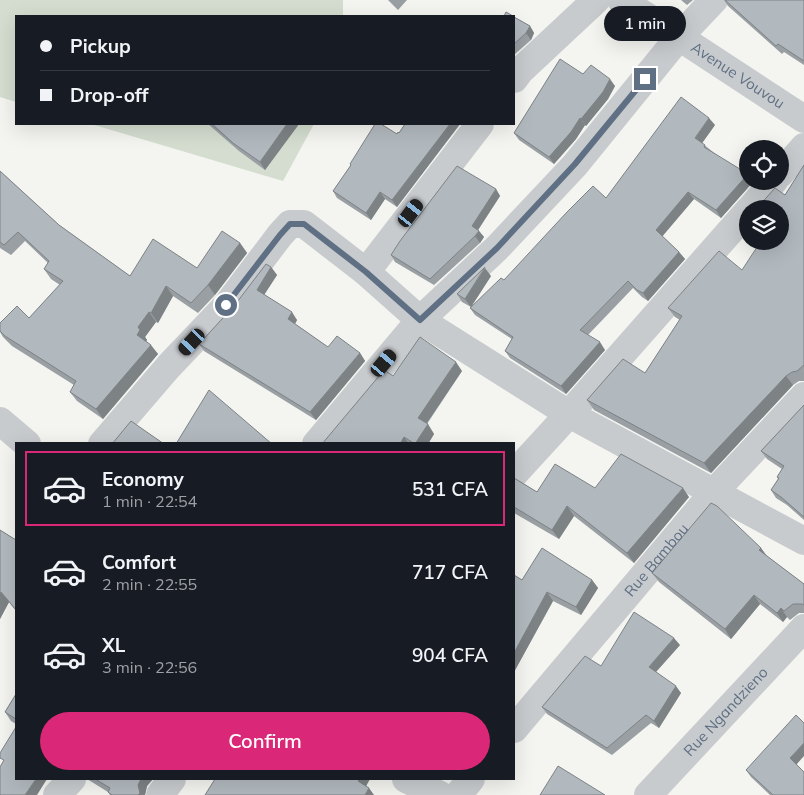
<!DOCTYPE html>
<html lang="en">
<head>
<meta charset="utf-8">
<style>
	body { margin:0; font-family:Mulish,sans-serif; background:#242831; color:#f1f3f6; height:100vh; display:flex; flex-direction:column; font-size:19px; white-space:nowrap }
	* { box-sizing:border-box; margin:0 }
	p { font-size:16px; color:#9ea1a6 }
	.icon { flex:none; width:28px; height:28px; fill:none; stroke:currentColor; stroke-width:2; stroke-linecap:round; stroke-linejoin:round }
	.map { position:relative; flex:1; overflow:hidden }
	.side { position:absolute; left:15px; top:442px; width:500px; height:338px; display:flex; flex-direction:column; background:#171b24; border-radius:0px; box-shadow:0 5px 20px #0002 }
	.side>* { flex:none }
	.top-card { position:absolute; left:15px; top:15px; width:500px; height:110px; border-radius:0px; box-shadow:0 5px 20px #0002; display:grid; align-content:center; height:110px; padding:0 25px; background:#171b24 }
	.controls { position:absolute; left:739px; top:140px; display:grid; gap:10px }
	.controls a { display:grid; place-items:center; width:50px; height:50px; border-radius:50%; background:#171b24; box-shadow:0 5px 20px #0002; font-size:25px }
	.end { position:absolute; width:22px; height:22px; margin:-11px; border:6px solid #607084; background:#fff; box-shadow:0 0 0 2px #fff }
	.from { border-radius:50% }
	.bubble { position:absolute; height:35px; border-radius:18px; background:#171b24; box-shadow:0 5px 20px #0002; font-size:16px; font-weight:600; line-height:35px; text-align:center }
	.car { position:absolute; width:15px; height:30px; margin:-15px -8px; border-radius:6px; box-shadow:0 0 4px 1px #0007; background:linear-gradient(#222 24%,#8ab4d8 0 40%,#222 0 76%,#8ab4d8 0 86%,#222 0) }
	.top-card b { display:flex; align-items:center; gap:18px; height:48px; font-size:19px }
	.top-card b+b { border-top:1px solid #363941 }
	.top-card i { width:12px; height:12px; background:#f1f3f6 }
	ul { padding:9px 0 0; list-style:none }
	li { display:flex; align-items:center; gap:15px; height:75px; margin:0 10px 8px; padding:0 15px; border:2px solid transparent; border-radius:0px }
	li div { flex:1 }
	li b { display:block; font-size:19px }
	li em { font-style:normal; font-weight:600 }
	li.selected { border-color:#db2777 }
	li>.icon { width:45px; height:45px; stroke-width:1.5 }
	.button { display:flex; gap:10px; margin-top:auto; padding:10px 25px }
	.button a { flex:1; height:58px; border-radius:30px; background:#db2777; color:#fff; font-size:20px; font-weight:600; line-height:58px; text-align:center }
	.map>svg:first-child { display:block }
	.green { fill:#d4ddd0 }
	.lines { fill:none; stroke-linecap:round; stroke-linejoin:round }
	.street { stroke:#c8cbce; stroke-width:28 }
	.wall { fill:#999fa3 }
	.shaded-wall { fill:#7d8285 }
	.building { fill:#b2b9be; stroke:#7d8285 }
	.route { stroke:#607084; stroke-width:6 }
	.labels { text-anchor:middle; stroke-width:5; stroke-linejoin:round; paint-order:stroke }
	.street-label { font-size:15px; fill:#607084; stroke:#fff }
</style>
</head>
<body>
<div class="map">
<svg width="804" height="795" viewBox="0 0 804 795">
	<rect width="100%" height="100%" fill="#f4f5f0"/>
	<g class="green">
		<path d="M0 0H343V16H16V102L0 97Z"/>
		<path d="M91 124H314L283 181Z"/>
	</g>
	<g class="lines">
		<g class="street">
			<path id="s1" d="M621 0 679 37 804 119"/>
			<path d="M514 79 520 71 596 0"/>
			<path d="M780 174 804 147"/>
			<path d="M750 209 774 181"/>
			<path d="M366 272 480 124"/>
			<path d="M0 421 27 444"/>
			<path d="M102 444 169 366 227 305 280 235 290 224H304L366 272 420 320 569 414 804 541"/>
			<path d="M316 444 420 320 497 248 575 165 679 37 714 0"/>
			<path d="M514 474 569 414 748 211"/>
			<path id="s2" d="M514 729 714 492 804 396"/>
			<path d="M406 779 440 795"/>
			<path d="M57 795 72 779"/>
			<path d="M160 795 172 779"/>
			<path d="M458 795 471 779"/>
			<path id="s3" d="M648 795 804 628"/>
		</g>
	</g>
	<g class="wall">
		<path d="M388 0H407L398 10Z"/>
		<path d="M681 0H693L687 5Z"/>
		<path d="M724 0H804V65L784 52 782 54 728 6Z"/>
		<path d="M514 17 530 26 534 33 531 40 514 55Z"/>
		<path d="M583 74 615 86 608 99 586 126 585 125 576 139 554 164 519 140 514 133Z"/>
		<path d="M208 124H299L265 170 239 151Z"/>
		<path d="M405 124H460L397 207 385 199 371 220 337 198 333 191 351 165 350 164 399 133Z"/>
		<path d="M715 125 702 143 748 181 753 182 721 218 694 199 662 236 679 252 685 259 648 301 642 297 633 288 588 335 605 350 566 394 510 358 505 351 512 339 475 315 470 308 504 280 606 198Z"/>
		<path d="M804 165V381H799L793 385 711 473 594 410 587 400 645 373 680 320 675 317 668 308 742 270 780 241V209H759L758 207 785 195Z"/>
		<path d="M0 171 59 225 130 276 197 268 240 243 247 253 215 295 198 313 173 296 158 323 156 322 145 337 147 340 146 341 158 354 103 419 77 401 70 392 74 385 12 346 3 337 0 332V323L29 318 60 285 51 279 44 269 48 263 25 241 11 255 0 248Z"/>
		<path d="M496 189 500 196 478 230 484 237 480 243 434 285 395 262 391 255Z"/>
		<path d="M271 267 277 275 264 295 297 320 295 324 328 347 360 353 365 361 316 420 204 351 199 344Z"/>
		<path d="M491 276 471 307 462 302 457 294Z"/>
		<path d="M462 371 427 424 434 434 428 444H322L393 376Z"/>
		<path d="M804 405V520L787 505 776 498 771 490 778 479 777 477 782 469 767 459 761 451Z"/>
		<path d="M514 478 537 492 595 488 689 497 634 563 574 516 559 539 514 513Z"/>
		<path d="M0 530 16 540V611L9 602 0 619Z"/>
		<path d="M761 548 767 556 804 584V613H799L790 620 787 617 783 622 760 604 731 639 659 582 652 573Z"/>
		<path d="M514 575 522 580H592L598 588 581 615 553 601 514 672Z"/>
		<path d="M680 645 656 672 681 693 659 728 651 723 612 755 547 714 542 707 601 666Z"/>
		<path d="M16 694V724L11 721 5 712Z"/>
		<path d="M797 764 804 795H770L751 777 746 770Z"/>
		<path d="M87 779H153L147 786 145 795H110L108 792Z"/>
	</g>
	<g class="shaded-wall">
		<path d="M530 26 534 33 531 40 526 33Z"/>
		<path d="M610 79 615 86 608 99 586 126 581 119Z"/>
		<path d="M580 118 585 125 576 139 554 164 549 157Z"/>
		<path d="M709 118 715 125 700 146 695 138Z"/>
		<path d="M287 124H299L265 170 260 162Z"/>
		<path d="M450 124H460L397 207 392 200Z"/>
		<path d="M748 174V181L753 182 721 218 716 210Z"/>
		<path d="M496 189 500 196 476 233 472 226Z"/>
		<path d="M380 192 385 199 371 220 366 213Z"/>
		<path d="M688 192 694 199 661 238 656 230Z"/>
		<path d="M479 231 484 237 480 243 475 236Z"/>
		<path d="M240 243 247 253 215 295 208 285Z"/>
		<path d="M679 252 685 259 648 301 643 293Z"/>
		<path d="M271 267 277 275 262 298 257 290Z"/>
		<path d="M485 268 491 276 471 307 465 299Z"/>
		<path d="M166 286 173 296 158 323 151 313Z"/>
		<path d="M149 312 156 322 145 337 147 340 144 345 137 335 138 327Z"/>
		<path d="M292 312 297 320 293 327 288 319Z"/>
		<path d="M600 342 605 350 566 394 561 386Z"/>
		<path d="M151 345 158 354 103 419 96 409Z"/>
		<path d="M360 353 365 361 316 420 310 412Z"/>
		<path d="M456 362 462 371 424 427 418 418Z"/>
		<path d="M786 376 793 385 711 473 704 463Z"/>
		<path d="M428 424 434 434 428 444H415Z"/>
		<path d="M404 437 409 444H400Z"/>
		<path d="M683 488 689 497 634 563 627 553Z"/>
		<path d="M567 506 574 516 559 539 552 530Z"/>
		<path d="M761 548 767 557 759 550Z"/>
		<path d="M592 580 598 588 581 615 576 607Z"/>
		<path d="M1 592 9 602 0 619V594Z"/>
		<path d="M547 592 553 601 514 672V653Z"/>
		<path d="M754 595 760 604 731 639 725 629Z"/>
		<path d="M781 608 787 617 783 622 777 613Z"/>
		<path d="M674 638 680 645 654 674 649 667Z"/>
		<path d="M676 686 681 693 659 728 654 721Z"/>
		<path d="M804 743V756L796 765 790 758Z"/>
		<path d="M36 779H47L37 795H25Z"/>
		<path d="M141 779H153L147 786 145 795H138V785Z"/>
		<path d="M360 779H370L364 790 358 781Z"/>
		<path d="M369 788 374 795H365Z"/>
	</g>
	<g class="building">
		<path d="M725 0H804V61L778 44 776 46Z"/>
		<path d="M506 12 513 16H504Z"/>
		<path d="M514 17 530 26 526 33 514 44Z"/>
		<path d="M560 59 583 74 591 65 610 79 603 92 581 119 580 118 571 132 549 157 514 133Z"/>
		<path d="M681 97 709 118 695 138 705 145 704 147 748 174 716 210 688 192 656 230 679 252 643 293 637 290 628 281 580 330 600 342 561 386 505 351 513 337 470 308 501 278 504 280 567 212 593 186 606 198Z"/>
		<path d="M212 124H287L260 162 233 143Z"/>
		<path d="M375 124H381L397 134 398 132 399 133 405 124H450L392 200 380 192 366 213 333 191 351 165 350 164Z"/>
		<path d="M804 165V365L797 371 792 372 786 376 704 463 587 400 623 359 645 373 682 316 668 308 719 251 742 270 761 241H780V209H761L758 207 775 188 785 195Z"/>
		<path d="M457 166 496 189 472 226 479 231 475 236 430 279 391 255 400 241Z"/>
		<path d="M0 171 59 225 130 276 153 239 197 268 222 231 240 243 208 285 191 303 166 286 151 313 149 312 138 327 140 330 137 335 151 345 96 409 70 392 76 381 5 336 0 331V323L17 306 29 318 63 281 44 269 49 261 18 232 4 245 0 242Z"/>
		<path d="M266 264 271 267 257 290 292 312 288 319 328 347 337 336 360 353 310 412 199 344 234 306Z"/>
		<path d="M485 267 465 299 457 294Z"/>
		<path d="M420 337 456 362 418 418 428 424 415 444 404 437 400 444H322L384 370 393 376Z"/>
		<path d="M209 390 272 444H176Z"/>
		<path d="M804 405V517L781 497 771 490 779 478 777 477 784 466 761 451Z"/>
		<path d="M131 421 164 444H112Z"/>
		<path d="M621 454 683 488 627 553 567 506 552 530 514 507V478L537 492 555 464 595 488Z"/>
		<path d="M711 503 717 506 761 548 759 550 804 584V605L802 604H793L784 611 781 608 777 613 754 595 725 629 652 573Z"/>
		<path d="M0 530 16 540V610L1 592 0 594Z"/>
		<path d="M542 548 592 580 576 607 547 592 514 653V575L522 580Z"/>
		<path d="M634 612 674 638 649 667 676 686 654 721 646 715 607 748 542 707 585 656 601 666Z"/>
		<path d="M16 694V719L5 712Z"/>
		<path d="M796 715 804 723V743L790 758 804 772V795H773L746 770Z"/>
		<path d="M16 727V779H36L25 795H0V767L4 760 0 758V753Z"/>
		<path d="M558 766 605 795H540Z"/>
		<path d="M95 779H141L138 785 140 793 138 795H112L108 792 110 788Z"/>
		<path d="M215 779H360L358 781 369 788 365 795H205Z"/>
	</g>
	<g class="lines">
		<path class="route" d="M226 305 280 235 290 224H304L366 272 420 320 497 248 575 164 645 79"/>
	</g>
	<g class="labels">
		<g class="street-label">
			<text dy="5" stroke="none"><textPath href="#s1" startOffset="139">Avenue Vouvou</textPath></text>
			<text dy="5" stroke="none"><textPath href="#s2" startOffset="221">Rue Bambou</textPath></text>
			<text dy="5" stroke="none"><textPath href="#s3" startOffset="114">Rue Ngandzieno</textPath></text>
		</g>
	</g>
</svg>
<div class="controls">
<a><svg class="icon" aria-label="locate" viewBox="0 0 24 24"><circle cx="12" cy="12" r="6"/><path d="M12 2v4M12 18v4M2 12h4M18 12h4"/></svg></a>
<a><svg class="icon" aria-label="layers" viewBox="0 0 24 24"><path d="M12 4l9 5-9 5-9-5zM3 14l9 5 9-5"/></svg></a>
</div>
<i class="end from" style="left:226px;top:305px"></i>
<i class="end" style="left:645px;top:79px"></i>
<div class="bubble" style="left:604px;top:6px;width:82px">1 min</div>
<i class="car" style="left:411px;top:213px;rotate:37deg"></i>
<i class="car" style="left:192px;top:342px;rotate:223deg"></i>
<i class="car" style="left:384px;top:363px;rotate:40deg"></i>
<div class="top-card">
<b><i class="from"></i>Pickup</b>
<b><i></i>Drop-off</b>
</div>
<section class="side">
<ul>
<li class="selected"><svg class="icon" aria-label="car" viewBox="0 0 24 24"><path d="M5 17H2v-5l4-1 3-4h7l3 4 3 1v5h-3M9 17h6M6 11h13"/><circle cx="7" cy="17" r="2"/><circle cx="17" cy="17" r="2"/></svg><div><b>Economy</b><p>1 min · 22:54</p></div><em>531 CFA</em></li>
<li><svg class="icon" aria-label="car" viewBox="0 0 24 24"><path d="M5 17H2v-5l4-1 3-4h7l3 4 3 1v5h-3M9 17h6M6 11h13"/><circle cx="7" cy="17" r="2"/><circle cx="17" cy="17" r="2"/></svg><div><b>Comfort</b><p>2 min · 22:55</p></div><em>717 CFA</em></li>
<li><svg class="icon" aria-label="car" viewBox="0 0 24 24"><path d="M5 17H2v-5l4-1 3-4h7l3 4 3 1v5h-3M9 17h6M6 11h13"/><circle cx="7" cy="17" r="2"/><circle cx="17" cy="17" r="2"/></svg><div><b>XL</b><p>3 min · 22:56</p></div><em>904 CFA</em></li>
</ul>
<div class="button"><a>Confirm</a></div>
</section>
</div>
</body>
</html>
